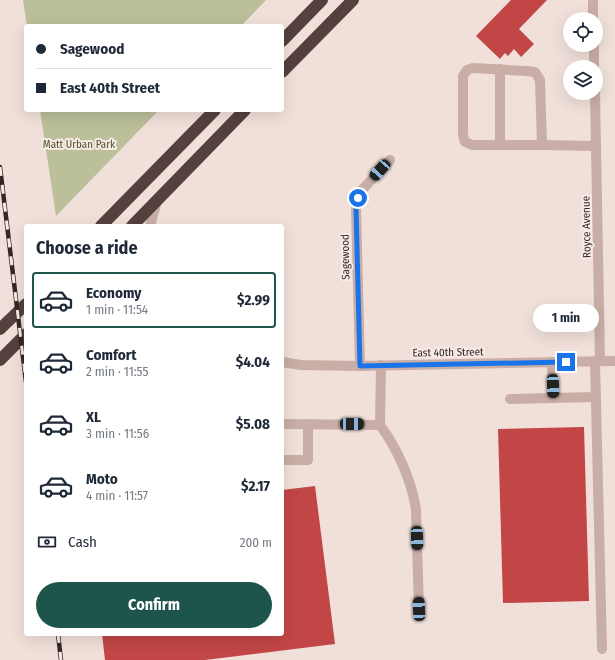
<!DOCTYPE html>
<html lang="en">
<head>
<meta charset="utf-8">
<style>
	body { margin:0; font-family:"Fira Sans Condensed",sans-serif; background:#f2f2f3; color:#1f2937; height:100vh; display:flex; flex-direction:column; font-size:15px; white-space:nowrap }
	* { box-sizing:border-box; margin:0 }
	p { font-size:13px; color:#747a83 }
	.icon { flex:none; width:22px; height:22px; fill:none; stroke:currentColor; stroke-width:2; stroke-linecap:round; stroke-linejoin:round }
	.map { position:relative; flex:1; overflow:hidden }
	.side { position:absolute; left:24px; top:224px; width:260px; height:412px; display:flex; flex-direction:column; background:#fff; border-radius:4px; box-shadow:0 4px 16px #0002 }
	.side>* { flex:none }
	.top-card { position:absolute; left:24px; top:24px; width:260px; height:88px; border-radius:4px; box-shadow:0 4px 16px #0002; display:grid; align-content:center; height:88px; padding:0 12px; background:#fff }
	.fabs { position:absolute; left:563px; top:12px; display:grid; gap:8px }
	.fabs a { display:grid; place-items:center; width:40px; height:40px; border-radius:50%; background:#fff; box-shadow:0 4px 16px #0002; font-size:20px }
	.end { position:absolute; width:18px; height:18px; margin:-9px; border:5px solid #1a73e8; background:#fff; box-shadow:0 0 0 2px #fff }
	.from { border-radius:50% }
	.bubble { position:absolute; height:28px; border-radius:14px; background:#fff; box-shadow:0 4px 16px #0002; font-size:13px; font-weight:700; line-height:28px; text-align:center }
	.car { position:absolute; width:12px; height:24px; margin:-12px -6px; border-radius:5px; box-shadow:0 0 3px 1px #0007; background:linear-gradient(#222 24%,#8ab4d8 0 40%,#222 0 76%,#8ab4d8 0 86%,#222 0) }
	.top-card b { display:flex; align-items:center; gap:14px; height:38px; font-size:15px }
	.top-card b+b { border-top:1px solid #e0e1e3 }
	.top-card i { width:10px; height:10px; background:#1f2937 }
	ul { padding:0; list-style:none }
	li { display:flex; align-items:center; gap:12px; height:56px; margin:0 8px 6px; padding:0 4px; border:2px solid transparent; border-radius:4px }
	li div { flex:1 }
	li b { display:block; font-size:15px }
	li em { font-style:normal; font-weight:700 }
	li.current { border-color:#1e554b }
	li>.icon { width:36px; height:36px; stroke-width:1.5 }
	h2 { padding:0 12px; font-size:18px; line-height:48px }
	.pay { display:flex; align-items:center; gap:10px; height:44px; padding:0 12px; font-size:15px }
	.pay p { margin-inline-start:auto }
	.cta { display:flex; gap:8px; margin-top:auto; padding:8px 12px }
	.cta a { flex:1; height:46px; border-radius:24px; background:#1e554b; color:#fff; font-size:16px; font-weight:700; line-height:46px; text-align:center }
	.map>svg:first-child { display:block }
	.green { fill:#bbbf9a }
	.building { fill:#c24646 }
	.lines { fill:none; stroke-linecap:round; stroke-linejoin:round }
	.minor { stroke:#c8aea6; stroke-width:10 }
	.highway { stroke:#55403e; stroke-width:12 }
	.rail-casing { stroke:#342827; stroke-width:4.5 }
	.rail { stroke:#f8ebe6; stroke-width:3; stroke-dasharray:9; stroke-linecap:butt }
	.route { stroke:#1a73e8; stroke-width:5 }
	.labels { text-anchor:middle; stroke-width:4; stroke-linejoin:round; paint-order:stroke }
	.park-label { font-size:11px; fill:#4d522b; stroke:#f8ebe6 }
	.street-label { font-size:11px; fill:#342827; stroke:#f8ebe6 }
</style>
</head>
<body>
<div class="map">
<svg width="615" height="660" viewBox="0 0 615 660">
	<rect width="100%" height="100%" fill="#f1e0da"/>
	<g class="green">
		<path d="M23 0H266L241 26H27Z"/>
		<path d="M40 110H159L56 216Z"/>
	</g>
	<g class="building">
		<path d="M511 0H547L519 29 534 44 521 57 514 49 508 56 505 53 500 59 476 36Z"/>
		<path d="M584 427 589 601 503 603 498 429Z"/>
		<path d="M315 486 335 644 205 660H105L102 634H282V490Z"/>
	</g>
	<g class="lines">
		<g class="minor">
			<path d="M593 0V19"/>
			<path d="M594 45V67"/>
			<path d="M473 68 527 71 535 72 540 80 542 145H472L465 142 463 135V76L467 70Z"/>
			<path d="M595 93 600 361"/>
			<path d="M500 145V69"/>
			<path d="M542 145 596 146"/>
			<path d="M150 226 157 201"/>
			<path d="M595 361 602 649"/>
			<path d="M282 362 301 365 360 366 615 361"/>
			<path d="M360 366 356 208 358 198 361 191 390 160"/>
			<path d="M553 398 596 397"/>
			<path d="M510 399 553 398 552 362"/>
			<path d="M282 424 380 425 381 365"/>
			<path d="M380 425C397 448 412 481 416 510L419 609"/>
			<path d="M282 460H308V424"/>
		</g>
		<g class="highway">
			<path d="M282 41 322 0"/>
			<path d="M282 72 353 0"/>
			<path d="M101 226 215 110"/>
			<path d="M132 226 245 110"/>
			<path d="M0 329 26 304"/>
			<path d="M0 360 26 334"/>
		</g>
		<defs>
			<g id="rail">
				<path d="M0 167 26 382"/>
				<path d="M58 634 61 660"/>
			</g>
		</defs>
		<use href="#rail" class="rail-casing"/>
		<use href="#rail" class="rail"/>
	</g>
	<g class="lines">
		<path class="route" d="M358 198 356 208 360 366 566 362"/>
	</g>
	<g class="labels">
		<g class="park-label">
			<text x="79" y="148">Matt Urban Park</text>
		</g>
		<g class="street-label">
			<text transform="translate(586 227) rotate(-91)" y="4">Royce Avenue</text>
			<text transform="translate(345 257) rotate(-91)" y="4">Sagewood</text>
			<text transform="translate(448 352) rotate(-1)" y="4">East 40th Street</text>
		</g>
	</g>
</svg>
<div class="fabs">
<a><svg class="icon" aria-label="locate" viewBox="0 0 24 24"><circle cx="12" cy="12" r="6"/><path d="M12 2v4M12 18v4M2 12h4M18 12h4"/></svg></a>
<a><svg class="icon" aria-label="layers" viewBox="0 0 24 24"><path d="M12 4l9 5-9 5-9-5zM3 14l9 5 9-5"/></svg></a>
</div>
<i class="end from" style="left:358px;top:198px"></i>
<i class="end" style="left:566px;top:362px"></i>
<div class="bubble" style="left:533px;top:304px;width:66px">1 min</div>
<i class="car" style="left:380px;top:170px;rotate:222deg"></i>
<i class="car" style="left:553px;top:386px;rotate:178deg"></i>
<i class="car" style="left:352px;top:424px;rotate:90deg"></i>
<i class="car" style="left:417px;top:538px;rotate:178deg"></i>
<i class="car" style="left:419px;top:609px;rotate:358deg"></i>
<div class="top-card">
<b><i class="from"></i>Sagewood</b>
<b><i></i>East 40th Street</b>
</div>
<section class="side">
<h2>Choose a ride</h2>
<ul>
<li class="current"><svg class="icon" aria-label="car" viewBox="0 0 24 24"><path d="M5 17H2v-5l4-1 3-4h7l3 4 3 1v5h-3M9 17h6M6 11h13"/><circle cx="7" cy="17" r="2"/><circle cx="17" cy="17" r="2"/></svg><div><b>Economy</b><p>1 min · 11:54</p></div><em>$2.99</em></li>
<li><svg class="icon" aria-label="car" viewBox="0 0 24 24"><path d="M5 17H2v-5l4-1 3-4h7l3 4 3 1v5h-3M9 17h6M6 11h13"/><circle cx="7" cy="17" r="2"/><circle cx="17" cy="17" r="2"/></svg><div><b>Comfort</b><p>2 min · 11:55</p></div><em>$4.04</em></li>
<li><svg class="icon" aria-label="car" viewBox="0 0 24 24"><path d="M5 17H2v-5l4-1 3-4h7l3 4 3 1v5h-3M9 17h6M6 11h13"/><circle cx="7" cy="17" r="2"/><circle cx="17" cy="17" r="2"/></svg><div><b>XL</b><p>3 min · 11:56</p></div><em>$5.08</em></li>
<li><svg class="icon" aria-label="car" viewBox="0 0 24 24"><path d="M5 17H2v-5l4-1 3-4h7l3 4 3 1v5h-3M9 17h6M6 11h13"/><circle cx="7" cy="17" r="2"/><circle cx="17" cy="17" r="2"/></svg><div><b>Moto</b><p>4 min · 11:57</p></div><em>$2.17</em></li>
</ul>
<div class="pay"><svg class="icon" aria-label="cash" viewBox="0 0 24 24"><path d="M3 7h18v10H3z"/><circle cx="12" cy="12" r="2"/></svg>Cash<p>200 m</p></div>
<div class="cta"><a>Confirm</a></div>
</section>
</div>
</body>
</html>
